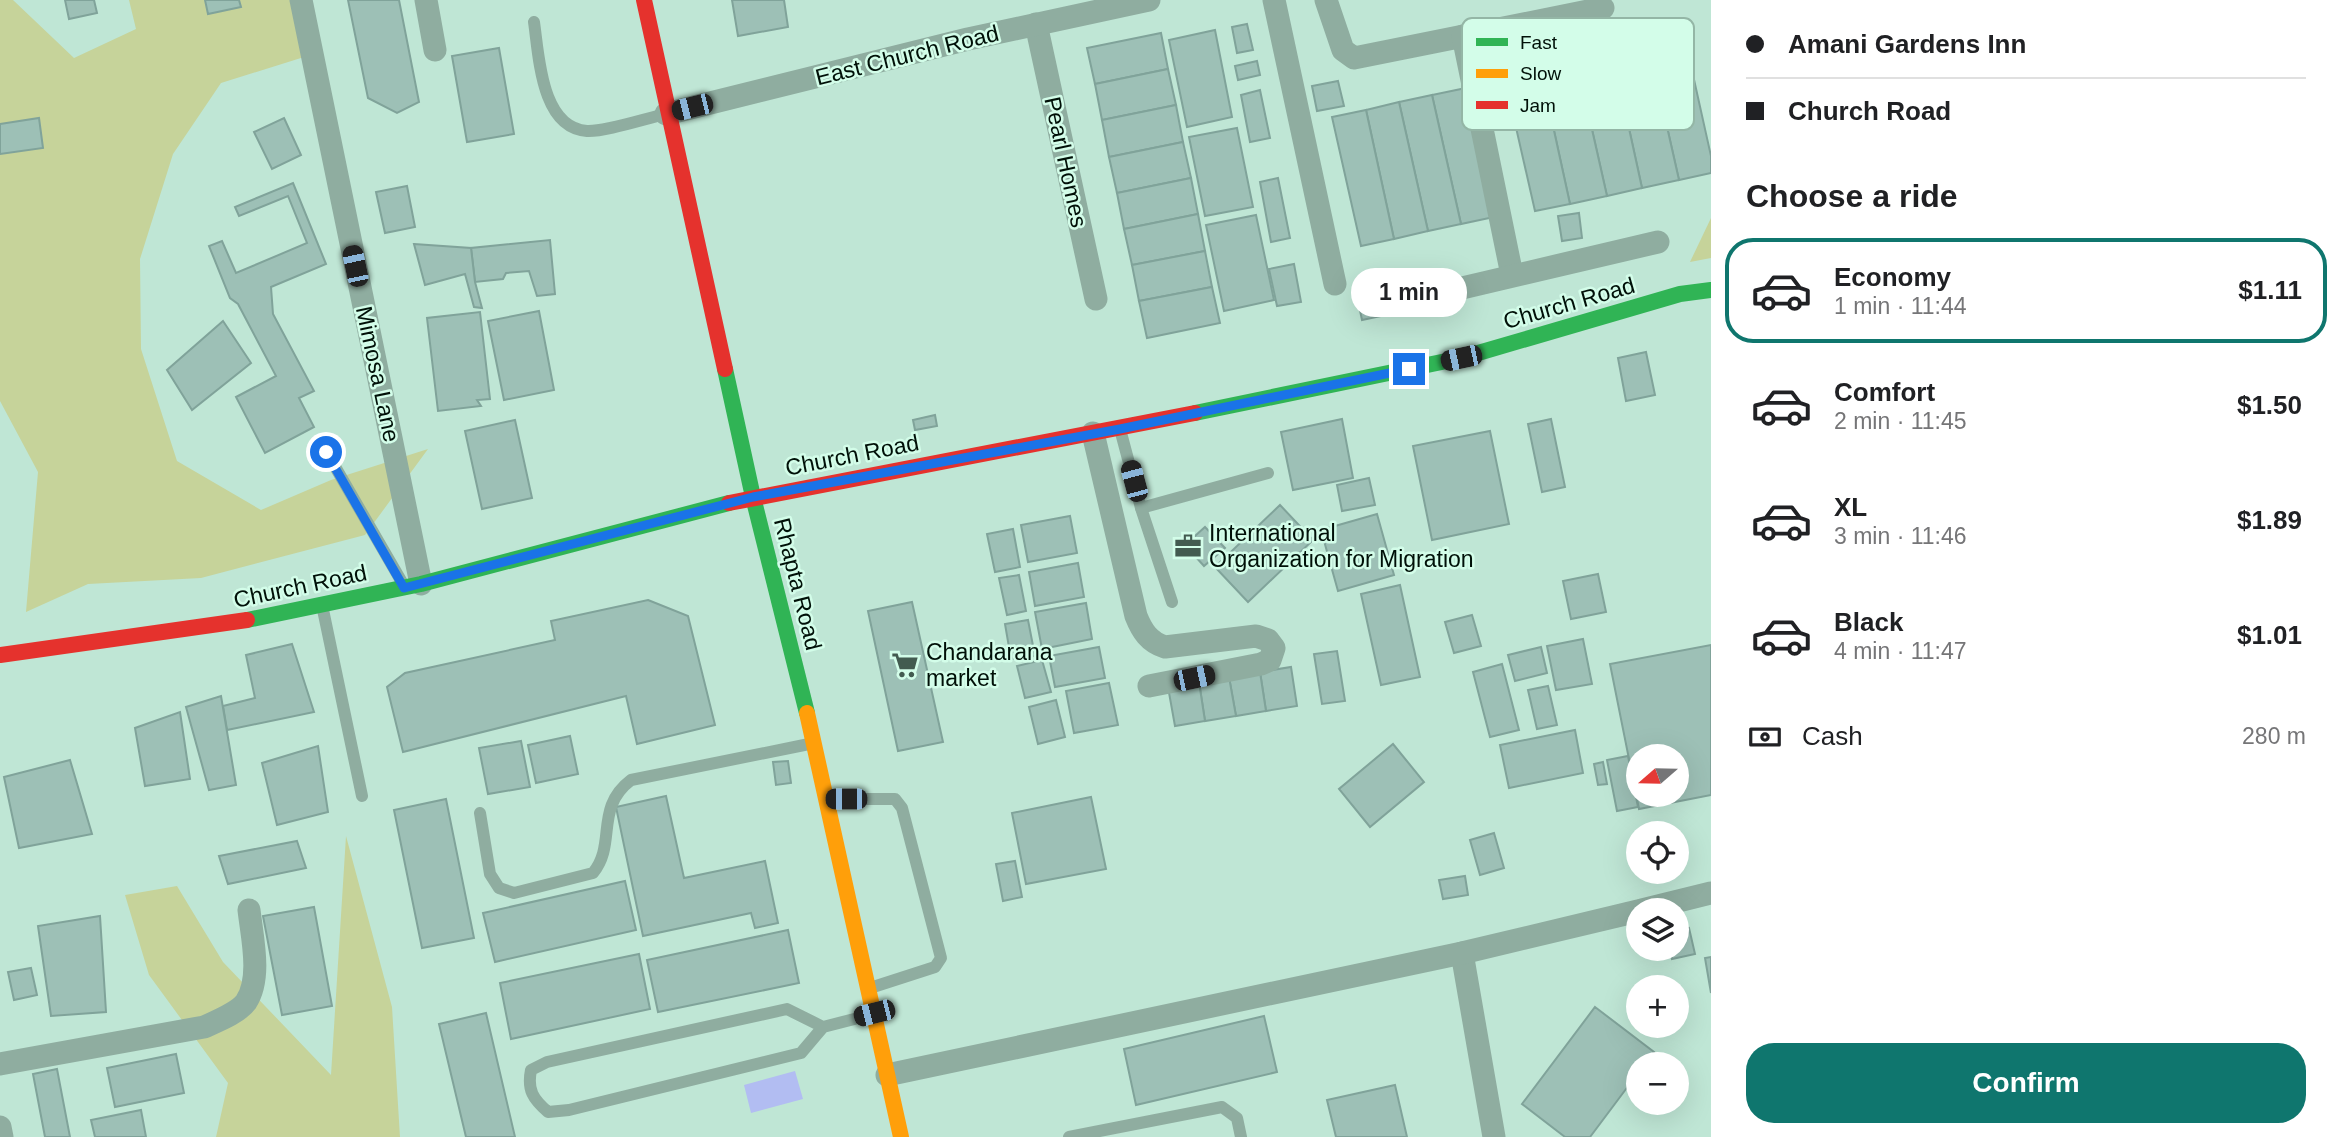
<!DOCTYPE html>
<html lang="en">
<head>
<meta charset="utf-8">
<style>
	body { margin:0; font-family:Arial,sans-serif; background:#f2f2f2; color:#202124; height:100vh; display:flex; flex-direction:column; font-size:26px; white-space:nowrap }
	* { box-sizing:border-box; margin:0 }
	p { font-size:23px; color:#757577 }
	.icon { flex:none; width:38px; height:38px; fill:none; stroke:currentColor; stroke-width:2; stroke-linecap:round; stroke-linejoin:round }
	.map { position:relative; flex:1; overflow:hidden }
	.side { display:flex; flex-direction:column; background:#fff; width:630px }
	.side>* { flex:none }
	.hud { display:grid; align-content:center; height:154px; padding:0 35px; background:#fff }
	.needle { width:46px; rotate:250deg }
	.buttons { position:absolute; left:1626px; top:744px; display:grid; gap:14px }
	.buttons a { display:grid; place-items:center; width:63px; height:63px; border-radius:50%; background:#fff; box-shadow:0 7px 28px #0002; font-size:35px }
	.end { position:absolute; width:32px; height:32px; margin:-16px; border:9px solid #1a73e8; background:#fff; box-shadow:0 0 0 4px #fff }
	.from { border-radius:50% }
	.bubble { position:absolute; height:49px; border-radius:24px; background:#fff; box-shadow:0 7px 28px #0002; font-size:23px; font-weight:600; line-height:49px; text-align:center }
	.car { position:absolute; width:21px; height:42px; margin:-21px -10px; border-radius:9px; box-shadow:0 0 5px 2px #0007; background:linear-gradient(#222 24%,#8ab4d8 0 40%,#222 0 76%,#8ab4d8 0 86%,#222 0) }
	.hud b { display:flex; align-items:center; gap:24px; height:66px; font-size:26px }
	.hud b+b { border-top:2px solid #e0e0e0 }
	.hud i { width:18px; height:18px; background:#202124 }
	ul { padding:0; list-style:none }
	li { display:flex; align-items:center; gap:21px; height:105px; margin:0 14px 10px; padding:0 21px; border:4px solid transparent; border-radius:28px }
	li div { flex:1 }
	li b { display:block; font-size:26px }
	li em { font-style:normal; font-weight:600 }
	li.selected { border-color:#0f766e }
	li>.icon { width:63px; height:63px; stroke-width:1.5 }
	h2 { padding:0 35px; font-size:32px; line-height:84px }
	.pay { display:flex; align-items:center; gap:18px; height:77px; padding:0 35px; font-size:26px }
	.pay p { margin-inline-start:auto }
	.action { display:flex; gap:14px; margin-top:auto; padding:14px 35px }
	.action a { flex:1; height:80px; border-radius:28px; background:#0f766e; color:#fff; font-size:28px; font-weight:600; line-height:80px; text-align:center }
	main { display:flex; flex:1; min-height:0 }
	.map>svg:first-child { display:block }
	.green { fill:#c6d39a }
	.water { fill:#b2bdf2 }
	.building { fill:#9dc0b6; stroke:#80a39a; stroke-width:2; fill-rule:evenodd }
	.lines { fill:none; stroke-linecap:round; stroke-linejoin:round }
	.lane { stroke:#8fada0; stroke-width:12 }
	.street { stroke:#8fada0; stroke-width:23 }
	.fast { stroke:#30b455; stroke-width:16 }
	.slow { stroke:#ff9f0a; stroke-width:16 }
	.jam { stroke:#e5322d; stroke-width:16 }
	.route { stroke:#1a73e8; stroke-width:9 }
	.labels { text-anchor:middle; stroke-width:5; stroke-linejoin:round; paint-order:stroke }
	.street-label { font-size:23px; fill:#001008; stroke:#d3fde9 }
	.poi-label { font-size:23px; fill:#001008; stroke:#d3fde9; text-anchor:start }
	.key { fill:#d3fde9; stroke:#94b6a6; stroke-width:2 }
	.key-label { font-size:19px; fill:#001008 }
</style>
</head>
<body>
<main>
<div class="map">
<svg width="1711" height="1137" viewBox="0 0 1711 1137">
	<rect width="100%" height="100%" fill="#bfe6d5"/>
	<g class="green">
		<path d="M0 0H13L74 58 136 29 129 0H303L320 52 221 83 173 154 140 259 141 349 177 461 261 510 331 480 428 449 365 535 201 578 88 584 26 612 38 472 0 401Z"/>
		<path d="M1711 218V258L1690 262Z"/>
		<path d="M346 836 392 1007 400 1137H216L228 1083 149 975 125 895 177 886 223 962 331 1075Z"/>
	</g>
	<path class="water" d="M795 1071 803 1099 751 1113 744 1085Z"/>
	<g class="building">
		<path d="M65 0H94L97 13 69 19Z"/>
		<path d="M205 0H239L241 7 208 14Z"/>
		<path d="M348 0H399L419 102 397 113 368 98Z"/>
		<path d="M732 0H784L788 27 738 36Z"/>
		<path d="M1247 24 1253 50 1237 53 1232 27Z"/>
		<path d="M1215 30 1232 117 1187 127 1169 40Z"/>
		<path d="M1161 33 1168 69 1095 84 1087 48Z"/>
		<path d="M1685 39 1711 156V173L1679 180 1649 47Z"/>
		<path d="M1649 47 1679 180 1642 188 1613 55Z"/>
		<path d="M499 48 514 134 467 142 452 56Z"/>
		<path d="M1613 55 1642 188 1607 196 1577 63Z"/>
		<path d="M1257 61 1260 75 1238 80 1235 66Z"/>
		<path d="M1577 63 1607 196 1570 204 1541 71Z"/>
		<path d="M1168 69 1176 105 1102 120 1095 84Z"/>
		<path d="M1541 71 1570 204 1535 211 1505 79Z"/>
		<path d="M1338 81 1344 106 1317 111 1312 86Z"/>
		<path d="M1466 88 1494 217 1461 224 1432 95Z"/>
		<path d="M1260 90 1270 138 1250 142 1241 95Z"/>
		<path d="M1432 95 1461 224 1428 231 1399 102Z"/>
		<path d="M1399 102 1428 231 1394 239 1366 110Z"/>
		<path d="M1176 105 1183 142 1109 157 1102 120Z"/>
		<path d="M1366 110 1394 239 1361 246 1332 117Z"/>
		<path d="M39 118 43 148 0 154V124Z"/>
		<path d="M284 118 301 155 272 169 254 132Z"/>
		<path d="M1237 128 1253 207 1205 216 1189 137Z"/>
		<path d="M1183 142 1191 178 1117 193 1109 157Z"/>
		<path d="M1191 178 1198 214 1124 229 1117 193Z"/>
		<path d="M1278 178 1290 238 1271 242 1260 182Z"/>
		<path d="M293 183 326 264 271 287 273 314 314 391 299 398 314 427 265 453 236 397 276 376 238 304 230 298 209 246 222 241 236 273 307 243 288 196 239 216 235 207Z"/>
		<path d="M407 186 415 227 385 233 376 192Z"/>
		<path d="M1579 213 1582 238 1562 241 1558 216Z"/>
		<path d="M1198 214 1205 251 1132 265 1124 229Z"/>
		<path d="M1256 215 1274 300 1224 311 1206 225Z"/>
		<path d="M550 240 555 294 537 296 529 271 506 273 503 279 475 282 471 248Z"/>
		<path d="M414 244 471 248 475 282 482 308 474 307 465 274 425 285Z"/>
		<path d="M1205 251 1212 287 1139 301 1132 265Z"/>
		<path d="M1294 264 1301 302 1277 306 1269 269Z"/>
		<path d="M1212 287 1220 323 1147 338 1139 301Z"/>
		<path d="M1377 293 1381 316 1362 320 1357 296Z"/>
		<path d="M539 311 554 390 504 400 488 321Z"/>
		<path d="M480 312 490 399 477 400 481 406 438 411 427 318Z"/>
		<path d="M223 321 251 363 192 410 167 370Z"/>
		<path d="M1646 352 1655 395 1626 401 1618 358Z"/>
		<path d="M935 415 937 426 915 430 913 420Z"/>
		<path d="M1342 419 1353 478 1293 490 1281 432Z"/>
		<path d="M1551 419 1565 487 1542 492 1528 424Z"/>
		<path d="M515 420 532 498 482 509 465 431Z"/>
		<path d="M1490 431 1509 524 1432 540 1413 446Z"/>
		<path d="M1369 478 1375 505 1342 511 1337 485Z"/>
		<path d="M1280 505 1313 540 1248 602 1215 567Z"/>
		<path d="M1377 514 1394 575 1338 591 1321 530Z"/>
		<path d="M1070 516 1077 553 1028 562 1021 525Z"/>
		<path d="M1205 527 1225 548 1204 566 1185 545Z"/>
		<path d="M1013 529 1020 567 995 572 987 534Z"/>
		<path d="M1078 563 1084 597 1035 606 1029 572Z"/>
		<path d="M1598 574 1606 612 1571 619 1563 581Z"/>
		<path d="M1019 575 1026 611 1007 615 999 578Z"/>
		<path d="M1400 585 1420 677 1381 685 1361 594Z"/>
		<path d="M648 600 688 616 715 725 637 744 626 696 403 752 387 687 405 673 555 640 551 621Z"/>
		<path d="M912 602 943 742 898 751 868 611Z"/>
		<path d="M1086 603 1092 639 1042 649 1035 612Z"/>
		<path d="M1472 615 1481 646 1454 653 1445 622Z"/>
		<path d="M1028 620 1035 656 1011 659 1005 624Z"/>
		<path d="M1583 639 1592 684 1556 690 1547 646Z"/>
		<path d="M292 644 314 712 227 730 223 706 255 698 246 655Z"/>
		<path d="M1711 645V795L1639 809 1610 664ZM1638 756H1676V794H1638Z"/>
		<path d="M1099 647 1105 678 1055 687 1049 656Z"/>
		<path d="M1541 647 1547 673 1515 681 1508 655Z"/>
		<path d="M1337 651 1345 701 1322 704 1314 654Z"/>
		<path d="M1042 660 1051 692 1025 698 1017 666Z"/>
		<path d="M1502 664 1519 730 1490 737 1473 672Z"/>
		<path d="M1291 667 1297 706 1266 711 1260 672Z"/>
		<path d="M1260 672 1266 711 1236 716 1229 677Z"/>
		<path d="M1229 677 1236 716 1205 721 1199 682Z"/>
		<path d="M1199 682 1205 721 1175 726 1168 687Z"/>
		<path d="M1109 683 1118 725 1074 733 1066 691Z"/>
		<path d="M1548 686 1557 725 1537 729 1528 690Z"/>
		<path d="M221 696 236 785 209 790 186 707Z"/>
		<path d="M1056 700 1065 737 1038 744 1029 707Z"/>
		<path d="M180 712 190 779 145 786 135 728Z"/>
		<path d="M1575 730 1583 773 1509 788 1500 745Z"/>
		<path d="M570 736 578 774 536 783 528 745Z"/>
		<path d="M521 741 530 787 488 794 479 748Z"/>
		<path d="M1393 744 1424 782 1370 827 1339 789Z"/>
		<path d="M318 746 328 812 277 825 262 763Z"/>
		<path d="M1628 756 1638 807 1617 811 1607 760Z"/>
		<path d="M70 760 92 834 19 848 4 777Z"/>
		<path d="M788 761 791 783 776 785 773 762Z"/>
		<path d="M1603 762 1607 784 1598 785 1594 764Z"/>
		<path d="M666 796 684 878 765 861 778 923 755 928 751 913 643 936 616 807Z"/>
		<path d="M1091 797 1106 869 1026 884 1012 813Z"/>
		<path d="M446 799 474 938 422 948 394 810Z"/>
		<path d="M1494 833 1504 868 1480 875 1470 840Z"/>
		<path d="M297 841 306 868 228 884 219 856Z"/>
		<path d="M1015 861 1022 897 1003 901 996 864Z"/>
		<path d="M1465 876 1468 895 1443 899 1439 880Z"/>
		<path d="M625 881 636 930 495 962 483 913Z"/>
		<path d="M314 907 332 1006 282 1015 263 916Z"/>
		<path d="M100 916 106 1012 51 1016 38 926Z"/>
		<path d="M1689 928 1695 954 1672 959 1670 948H1676V930Z"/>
		<path d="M788 930 799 983 658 1012 647 960Z"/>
		<path d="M639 954 650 1009 511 1039 500 983Z"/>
		<path d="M1711 957V993L1705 958Z"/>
		<path d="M31 968 37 995 14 1000 8 972Z"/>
		<path d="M1595 1007 1654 1052 1645 1064H1638V1073L1590 1137H1565L1522 1104Z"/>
		<path d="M486 1013 515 1137H466L439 1024Z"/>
		<path d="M1264 1016 1277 1072 1136 1105 1124 1049Z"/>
		<path d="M176 1054 184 1093 115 1107 107 1068Z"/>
		<path d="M57 1069 70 1137H45L33 1074Z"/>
		<path d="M1395 1085 1407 1137H1336L1327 1100Z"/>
		<path d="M141 1110 146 1137H95L91 1120Z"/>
	</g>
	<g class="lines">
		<g class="lane">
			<path d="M534 22C539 56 541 128 587 131 605 132 647 118 666 114"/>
			<path d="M1120 429 1141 508 1268 473"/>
			<path d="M326 451 403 584"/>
			<path d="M1141 508 1172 602"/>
			<path d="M322 605 362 796"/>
			<path d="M827 799H895L902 808 941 958 935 967 870 988"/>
			<path d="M480 813 490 874 499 888 514 893 593 873C617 844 594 808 631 780L814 743"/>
			<path d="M823 1027 787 1009 547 1062 531 1070C527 1090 533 1099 548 1112L569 1110 801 1053 823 1027 874 1014"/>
			<path d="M1069 1137 1222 1107 1237 1118 1241 1137"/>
		</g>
		<g class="street">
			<path d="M301 0 421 584"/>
			<path d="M426 0 435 50"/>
			<path d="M1274 0 1335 284"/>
			<path d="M1326 0 1343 50 1354 58 1603 8"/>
			<path d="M1036 24 1096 299"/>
			<path d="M1463 36 1512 275"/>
			<path d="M666 114 968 39 1149 0"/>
			<path d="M1411 300 1658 242"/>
			<path d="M1093 433 1136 616C1142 631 1149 642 1165 647L1256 636 1268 640 1274 648 1270 660 1261 664 1149 686"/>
			<path d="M1642 910 1711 893"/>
			<path d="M1462 953 1494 1137"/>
			<path d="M0 1064 204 1027C217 1021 238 1013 246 1002 262 978 252 937 249 910"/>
			<path d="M887 1075 1462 953 1638 911"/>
			<path d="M0 1127 2 1137"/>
		</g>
		<g class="fast">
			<path d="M725 369 753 497 807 713"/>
			<path d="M1195 413 1461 358 1680 294 1711 290"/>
			<path d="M247 620 421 584 729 503"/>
		</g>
		<path class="slow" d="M807 713 901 1137"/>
		<g class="jam">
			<path d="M644 0 725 369"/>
			<path d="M729 503 1195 413"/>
			<path d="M0 655 247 620"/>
		</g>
	</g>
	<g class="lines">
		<path class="route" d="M326 452 404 588 753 497 1120 429 1409 369"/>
	</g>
	<defs>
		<symbol id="office-bare" viewBox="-9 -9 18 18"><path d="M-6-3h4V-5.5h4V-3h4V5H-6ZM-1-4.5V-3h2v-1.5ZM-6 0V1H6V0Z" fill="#435b50" stroke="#d3fde9" stroke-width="2.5" paint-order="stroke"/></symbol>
		<symbol id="supermarket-bare" viewBox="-9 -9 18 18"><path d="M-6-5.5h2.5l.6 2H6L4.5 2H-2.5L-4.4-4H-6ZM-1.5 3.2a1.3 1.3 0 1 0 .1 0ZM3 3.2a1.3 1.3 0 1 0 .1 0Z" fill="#435b50" stroke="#d3fde9" stroke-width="2.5" paint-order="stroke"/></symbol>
	</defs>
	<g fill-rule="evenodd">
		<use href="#office-bare" x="1169" y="527" width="38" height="38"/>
		<use href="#supermarket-bare" x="886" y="646" width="38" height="38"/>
	</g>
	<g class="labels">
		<g class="street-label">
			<text transform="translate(907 55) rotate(-14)" y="8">East Church Road</text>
			<text transform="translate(1066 162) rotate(78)" y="8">Pearl Homes</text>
			<text transform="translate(1569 303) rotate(-16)" y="8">Church Road</text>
			<text transform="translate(378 374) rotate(78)" y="8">Mimosa Lane</text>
			<text transform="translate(852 455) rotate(-11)" y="8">Church Road</text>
			<text transform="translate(798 584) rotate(76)" y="8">Rhapta Road</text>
			<text transform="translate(300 586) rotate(-12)" y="8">Church Road</text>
		</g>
		<g class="poi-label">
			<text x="1209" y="541">International<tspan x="1209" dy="26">Organization for Migration</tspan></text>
			<text x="926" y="660">Chandarana<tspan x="926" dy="26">market</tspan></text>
		</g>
	</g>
	<rect x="1462" y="18" width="232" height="112" rx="10" class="key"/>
	<rect x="1476" y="38" width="32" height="8" fill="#30b455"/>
	<rect x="1476" y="69" width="32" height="9" fill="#ff9f0a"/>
	<rect x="1476" y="101" width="32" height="8" fill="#e5322d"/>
	<g class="key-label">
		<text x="1520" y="49">Fast</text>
		<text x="1520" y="80">Slow</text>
		<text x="1520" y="112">Jam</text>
	</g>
</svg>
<div class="buttons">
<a><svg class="needle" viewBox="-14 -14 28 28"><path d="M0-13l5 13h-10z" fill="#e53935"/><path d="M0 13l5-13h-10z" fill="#757577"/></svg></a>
<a><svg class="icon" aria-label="locate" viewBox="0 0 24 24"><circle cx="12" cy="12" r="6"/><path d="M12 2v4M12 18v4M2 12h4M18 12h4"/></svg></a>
<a><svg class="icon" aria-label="layers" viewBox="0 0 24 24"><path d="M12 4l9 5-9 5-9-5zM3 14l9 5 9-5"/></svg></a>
<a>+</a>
<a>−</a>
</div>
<i class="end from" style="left:326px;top:452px"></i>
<i class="end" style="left:1409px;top:369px"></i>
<div class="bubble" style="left:1351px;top:268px;width:116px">1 min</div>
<i class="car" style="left:692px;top:107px;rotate:256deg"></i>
<i class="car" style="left:355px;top:266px;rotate:348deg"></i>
<i class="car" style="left:1461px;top:358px;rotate:258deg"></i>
<i class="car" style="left:1134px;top:481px;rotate:345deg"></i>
<i class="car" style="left:1194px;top:678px;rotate:78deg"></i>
<i class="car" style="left:846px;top:799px;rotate:270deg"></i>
<i class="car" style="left:874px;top:1013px;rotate:256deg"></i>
</div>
<section class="side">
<div class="hud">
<b><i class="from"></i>Amani Gardens Inn</b>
<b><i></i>Church Road</b>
</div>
<h2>Choose a ride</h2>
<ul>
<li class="selected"><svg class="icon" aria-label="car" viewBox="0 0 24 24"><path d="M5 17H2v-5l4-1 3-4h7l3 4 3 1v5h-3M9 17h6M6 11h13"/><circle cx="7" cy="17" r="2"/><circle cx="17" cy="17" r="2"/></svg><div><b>Economy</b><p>1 min · 11:44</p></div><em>$1.11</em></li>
<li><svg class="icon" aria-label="car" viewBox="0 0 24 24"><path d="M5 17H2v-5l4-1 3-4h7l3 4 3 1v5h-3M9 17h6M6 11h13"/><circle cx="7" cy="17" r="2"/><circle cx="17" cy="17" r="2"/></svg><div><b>Comfort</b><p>2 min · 11:45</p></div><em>$1.50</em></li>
<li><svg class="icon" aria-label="car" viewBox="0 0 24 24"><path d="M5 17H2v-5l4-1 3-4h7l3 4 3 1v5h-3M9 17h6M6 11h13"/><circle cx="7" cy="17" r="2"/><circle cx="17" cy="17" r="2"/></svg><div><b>XL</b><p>3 min · 11:46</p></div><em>$1.89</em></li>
<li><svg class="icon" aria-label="car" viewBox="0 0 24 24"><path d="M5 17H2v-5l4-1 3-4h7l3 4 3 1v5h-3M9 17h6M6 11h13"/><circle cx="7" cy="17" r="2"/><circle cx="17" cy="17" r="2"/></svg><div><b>Black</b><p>4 min · 11:47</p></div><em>$1.01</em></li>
</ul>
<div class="pay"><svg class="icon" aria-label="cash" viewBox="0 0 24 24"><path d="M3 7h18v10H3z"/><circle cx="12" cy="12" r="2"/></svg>Cash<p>280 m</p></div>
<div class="action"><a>Confirm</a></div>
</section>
</main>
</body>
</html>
